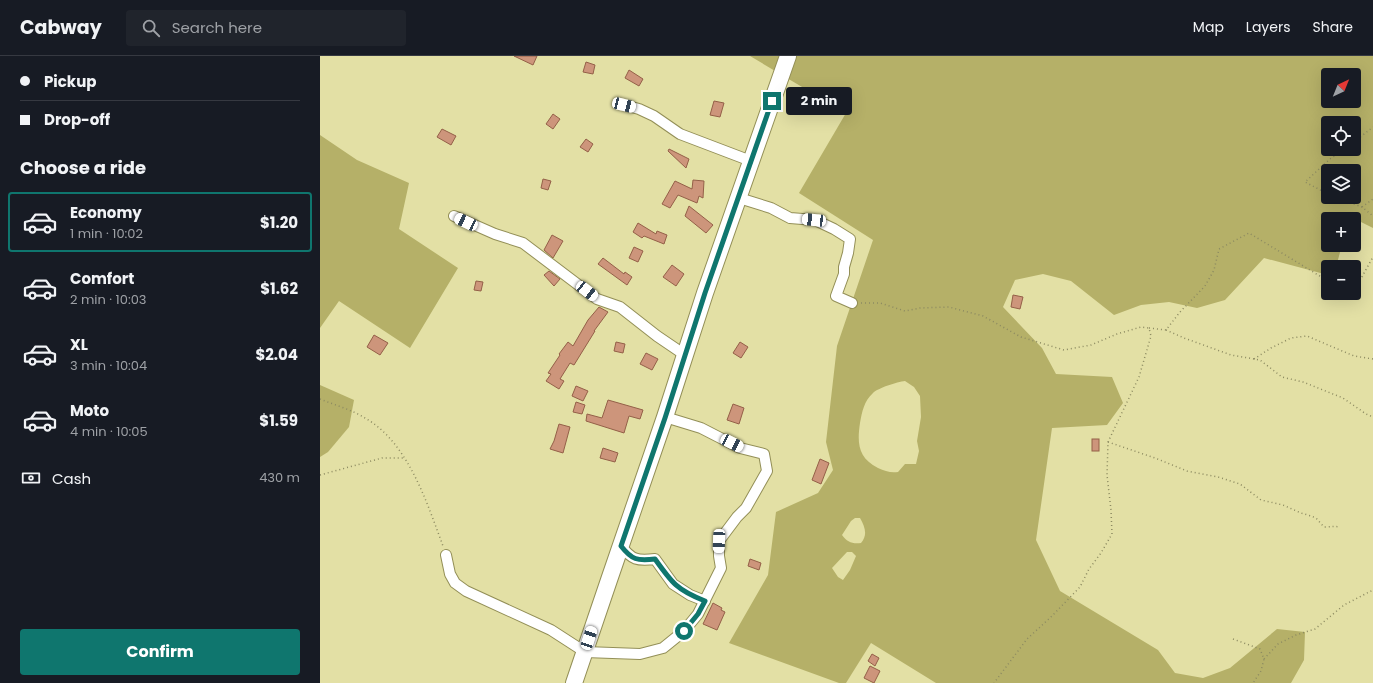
<!DOCTYPE html>
<html lang="en">
<head>
<meta charset="utf-8">
<style>
	body { margin:0; font-family:Poppins,sans-serif; background:#20242c; color:#f1f3f6; height:100vh; display:flex; flex-direction:column; font-size:15px; white-space:nowrap }
	* { box-sizing:border-box; margin:0 }
	p { font-size:13px; color:#9ea1a6 }
	.icon { flex:none; width:22px; height:22px; fill:none; stroke:currentColor; stroke-width:2; stroke-linecap:round; stroke-linejoin:round }
	.map { position:relative; flex:1; overflow:hidden }
	.drawer { display:flex; flex-direction:column; background:#171b24; width:320px }
	.drawer>* { flex:none }
	.guide { display:grid; align-content:center; height:88px; padding:0 20px; background:#171b24 }
	.needle { width:26px; rotate:43deg }
	.fabs { position:absolute; left:1001px; top:12px; display:grid; gap:8px }
	.fabs a { display:grid; place-items:center; width:40px; height:40px; border-radius:4px; background:#171b24; box-shadow:0 4px 16px #0002; font-size:20px }
	.end { position:absolute; width:18px; height:18px; margin:-9px; border:5px solid #0f766e; background:#fff; box-shadow:0 0 0 2px #fff }
	.from { border-radius:50% }
	.bubble { position:absolute; height:28px; border-radius:4px; background:#171b24; box-shadow:0 4px 16px #0002; font-size:13px; font-weight:700; line-height:28px; text-align:center }
	.car { position:absolute; width:12px; height:24px; margin:-12px -6px; border-radius:5px; box-shadow:0 0 3px 1px #0007; background:linear-gradient(#fff 24%,#345 0 40%,#fff 0 76%,#345 0 86%,#fff 0) }
	.guide b { display:flex; align-items:center; gap:14px; height:38px; font-size:15px }
	.guide b+b { border-top:1px solid #363941 }
	.guide i { width:10px; height:10px; background:#f1f3f6 }
	ul { padding:0; list-style:none }
	li { display:flex; align-items:center; gap:12px; height:60px; margin:0 8px 6px; padding:0 12px; border:2px solid transparent; border-radius:4px }
	li div { flex:1 }
	li b { display:block; font-size:15px }
	li em { font-style:normal; font-weight:700 }
	li.on { border-color:#0f766e }
	li>.icon { width:36px; height:36px; stroke-width:1.5 }
	h2 { padding:0 20px; font-size:18px; line-height:48px }
	.pay { display:flex; align-items:center; gap:10px; height:44px; padding:0 20px; font-size:15px }
	.pay p { margin-inline-start:auto }
	.button { display:flex; gap:8px; margin-top:auto; padding:8px 20px }
	.button a { flex:1; height:46px; border-radius:4px; background:#0f766e; color:#fff; font-size:16px; font-weight:700; line-height:46px; text-align:center }
	header { display:flex; align-items:center; gap:24px; box-sizing:border-box; height:56px; padding:0 20px; background:#171b24; border-bottom:1px solid #363941 }
	header strong { font-size:19px }
	nav { display:flex; gap:22px; margin-inline-start:auto; font-size:14px }
	.search { width:280px; height:36px; background:#20242c; display:flex; align-items:center; gap:10px; box-sizing:border-box; padding:0 14px; border-radius:4px; color:#9ea1a6; font-size:15px }
	main { display:flex; flex:1; min-height:0 }
	.map>svg:first-child { display:block }
	.green { fill:#b5b068; fill-rule:evenodd }
	.building { fill:#cd957b; stroke:#946048 }
	.lines { fill:none; stroke-linecap:round; stroke-linejoin:round }
	.minor-casing { stroke:#938f57; stroke-width:12 }
	.primary-casing { stroke:#938f57; stroke-width:18 }
	.path { stroke:#8c8a61; stroke-width:1.5; stroke-dasharray:1 3; stroke-linecap:butt }
	.minor { stroke:#fff; stroke-width:10 }
	.primary { stroke:#fff; stroke-width:16 }
	.route { stroke:#0f766e; stroke-width:5 }
</style>
</head>
<body>
<header>
<strong>Cabway</strong>
<div class="search"><svg class="icon" aria-label="search" viewBox="0 0 24 24"><circle cx="10" cy="10" r="6"/><path d="M15 15l6 6"/></svg>Search here</div>
<nav><a>Map</a><a>Layers</a><a>Share</a></nav>
</header>
<main>
<section class="drawer">
<div class="guide">
<b><i class="from"></i>Pickup</b>
<b><i></i>Drop-off</b>
</div>
<h2>Choose a ride</h2>
<ul>
<li class="on"><svg class="icon" aria-label="car" viewBox="0 0 24 24"><path d="M5 17H2v-5l4-1 3-4h7l3 4 3 1v5h-3M9 17h6M6 11h13"/><circle cx="7" cy="17" r="2"/><circle cx="17" cy="17" r="2"/></svg><div><b>Economy</b><p>1 min · 10:02</p></div><em>$1.20</em></li>
<li><svg class="icon" aria-label="car" viewBox="0 0 24 24"><path d="M5 17H2v-5l4-1 3-4h7l3 4 3 1v5h-3M9 17h6M6 11h13"/><circle cx="7" cy="17" r="2"/><circle cx="17" cy="17" r="2"/></svg><div><b>Comfort</b><p>2 min · 10:03</p></div><em>$1.62</em></li>
<li><svg class="icon" aria-label="car" viewBox="0 0 24 24"><path d="M5 17H2v-5l4-1 3-4h7l3 4 3 1v5h-3M9 17h6M6 11h13"/><circle cx="7" cy="17" r="2"/><circle cx="17" cy="17" r="2"/></svg><div><b>XL</b><p>3 min · 10:04</p></div><em>$2.04</em></li>
<li><svg class="icon" aria-label="car" viewBox="0 0 24 24"><path d="M5 17H2v-5l4-1 3-4h7l3 4 3 1v5h-3M9 17h6M6 11h13"/><circle cx="7" cy="17" r="2"/><circle cx="17" cy="17" r="2"/></svg><div><b>Moto</b><p>4 min · 10:05</p></div><em>$1.59</em></li>
</ul>
<div class="pay"><svg class="icon" aria-label="cash" viewBox="0 0 24 24"><path d="M3 7h18v10H3z"/><circle cx="12" cy="12" r="2"/></svg>Cash<p>430 m</p></div>
<div class="button"><a>Confirm</a></div>
</section>
<div class="map">
<svg width="1053" height="627" viewBox="0 0 1053 627">
	<rect width="100%" height="100%" fill="#e3e0a5"/>
	<g class="green">
		<path d="M430 0H1053V172L1029 160 1028 163H1008V189H1022L1016 211H1008V219L944 202 905 244 877 252 849 246 821 249 794 259 751 225 723 218 695 224 683 251 722 292 736 318 792 321 803 347 787 369 732 372 716 484 740 535 838 594 855 617 883 622 910 612 957 573 985 576 984 604 971 627H616L551 587 526 627H519L409 587 448 519 456 456 498 437 513 414 506 386 517 290 553 184 479 137 526 57ZM1008 19H1034V45H1008ZM1008 67H1034V93H1008ZM1008 115H1034V141H1008ZM585 325 594 331 600 340 601 361 597 385 599 395 596 408H585L578 416C570 417 565 415 558 412 538 402 537 387 540 367 542 356 544 345 553 337 558 332 577 326 585 325ZM535 462H540C545 471 548 479 541 487 532 488 527 486 522 479L531 465ZM527 496H532L536 500 530 514 523 524 518 521 512 512Z"/>
		<path d="M0 79 37 104 89 127 79 173 138 212 90 292 19 245 0 272Z"/>
		<path d="M0 329 34 344 29 371 8 396 0 401Z"/>
	</g>
	<g class="building">
		<path d="M194 0H217L213 9Z"/>
		<path d="M266 6 275 9 273 18 263 16Z"/>
		<path d="M309 14 323 23 319 30 305 22Z"/>
		<path d="M394 45 404 47 400 61 390 59Z"/>
		<path d="M233 58 240 63 233 73 226 68Z"/>
		<path d="M122 73 136 80 131 89 117 81Z"/>
		<path d="M266 83 273 88 268 96 260 91Z"/>
		<path d="M349 93 369 103 366 112 348 95Z"/>
		<path d="M223 123 231 125 228 134 221 132Z"/>
		<path d="M373 124 384 125 383 142 379 140 377 147 358 139 350 152 342 148 355 125 372 133Z"/>
		<path d="M369 150 393 169 386 177 365 160Z"/>
		<path d="M318 167 336 178 337 175 347 179 344 188 324 180 322 182 313 176Z"/>
		<path d="M232 179 243 185 233 202 224 194Z"/>
		<path d="M314 191 323 195 318 206 309 202Z"/>
		<path d="M283 202 304 218 305 216 312 221 307 229 278 208Z"/>
		<path d="M352 209 364 218 356 230 343 221Z"/>
		<path d="M229 215 240 223 234 230 224 219Z"/>
		<path d="M156 225 163 226 161 235 154 234Z"/>
		<path d="M693 239 703 241 700 253 691 251Z"/>
		<path d="M279 251 288 256 274 275H275L254 309 250 307 240 323 244 325 239 333 226 325 231 318 228 317 240 299 239 298 248 286 253 290 268 264Z"/>
		<path d="M54 279 68 287 60 299 47 291Z"/>
		<path d="M296 286 305 288 303 297 294 295Z"/>
		<path d="M420 286 428 291 421 302 413 297Z"/>
		<path d="M326 297 338 303 332 314 320 308Z"/>
		<path d="M256 330 268 335 263 345 252 340Z"/>
		<path d="M288 344 323 354 320 363 309 360 304 377 266 365 267 358 282 362Z"/>
		<path d="M256 346 265 349 262 358 253 356Z"/>
		<path d="M413 348 424 352 419 368 407 364Z"/>
		<path d="M239 368 250 371 243 397 230 393 234 385Z"/>
		<rect x="772" y="383" width="7" height="12"/>
		<path d="M283 392 298 397 295 406 280 402Z"/>
		<path d="M500 403 509 407 501 428 492 424Z"/>
		<path d="M430 503 441 507 439 514 428 510Z"/>
		<path d="M393 547 402 552 401 554 405 556 397 574 383 568Z"/>
		<path d="M552 598 559 602 555 610 548 605Z"/>
		<path d="M550 610 560 615 554 627 544 622Z"/>
	</g>
	<g class="lines">
		<defs>
			<g id="minor">
				<path d="M304 49 319 53 334 60 360 78 431 105"/>
				<path d="M419 142 451 152 470 162 495 164 514 173 530 183 528 197 524 211V218L516 240 532 247"/>
				<path d="M134 160 175 178 203 187 277 243 300 251 337 280 365 299"/>
				<path d="M301 490C312 504 317 505 335 503L353 528 370 539 385 545"/>
				<path d="M126 499 130 518 135 527 146 535 231 574 265 596 320 598 343 592 364 575 378 558 401 512 399 500V485L417 461 426 452 447 415 444 398 420 392 381 372 345 361"/>
			</g>
			<path id="primary" d="M254 627 289 524 345 361 385 237 468 0"/>
		</defs>
		<use href="#minor" class="minor-casing"/>
		<use href="#primary" class="primary-casing"/>
		<g class="path">
			<path d="M1034 86 1053 71"/>
			<path d="M1008 138 985 126 1010 103 1025 93"/>
			<path d="M1015 141 1042 151 1053 160"/>
			<path d="M1042 151 1053 143"/>
			<path d="M1034 235 1053 201"/>
			<path d="M541 247H560L585 255 600 252 629 251 663 260 701 281 744 294 771 289 797 278 821 271 829 272 831 280 819 321 788 386 787 419 791 454 792 478 781 497 769 513 760 531 732 560 707 583 674 627"/>
			<path d="M829 272 846 274 860 256 885 230 894 214 899 193 929 177 1008 225"/>
			<path d="M846 274 864 282 911 299 940 304 962 321 983 326 1023 342 1046 358 1053 361"/>
			<path d="M934 303 951 292 971 282 987 280 1034 300 1053 303"/>
			<path d="M0 343C15 349 32 354 45 362 88 386 107 447 123 490"/>
			<path d="M788 386 835 402 867 415 898 421 920 428 941 444 963 449 981 457 991 460 996 462 1004 471C1010 471 1014 470 1020 471"/>
			<path d="M0 419 62 402H84"/>
			<path d="M913 583 940 593 944 603 941 615 933 627"/>
			<path d="M944 603 958 588 976 579 995 573 1024 549 1053 534"/>
		</g>
		<use href="#minor" class="minor"/>
		<use href="#primary" class="primary"/>
	</g>
	<g class="lines">
		<path class="route" d="M364 575 378 558 385 545C357 534 352 527 335 503 317 505 312 504 301 490L345 362 385 237 452 45"/>
	</g>
</svg>
<div class="fabs">
<a><svg class="needle" viewBox="-14 -14 28 28"><path d="M0-13l5 13h-10z" fill="#e53935"/><path d="M0 13l5-13h-10z" fill="#9ea1a6"/></svg></a>
<a><svg class="icon" aria-label="locate" viewBox="0 0 24 24"><circle cx="12" cy="12" r="6"/><path d="M12 2v4M12 18v4M2 12h4M18 12h4"/></svg></a>
<a><svg class="icon" aria-label="layers" viewBox="0 0 24 24"><path d="M12 4l9 5-9 5-9-5zM3 14l9 5 9-5"/></svg></a>
<a>+</a>
<a>−</a>
</div>
<i class="end from" style="left:364px;top:575px"></i>
<i class="end" style="left:452px;top:45px"></i>
<div class="bubble" style="left:466px;top:31px;width:66px">2 min</div>
<i class="car" style="left:304px;top:49px;rotate:104deg"></i>
<i class="car" style="left:494px;top:164px;rotate:276deg"></i>
<i class="car" style="left:146px;top:166px;rotate:295deg"></i>
<i class="car" style="left:267px;top:235px;rotate:128deg"></i>
<i class="car" style="left:412px;top:387px;rotate:117deg"></i>
<i class="car" style="left:399px;top:485px;rotate:182deg"></i>
<i class="car" style="left:269px;top:582px;rotate:18deg"></i>
</div>
</main>
</body>
</html>
